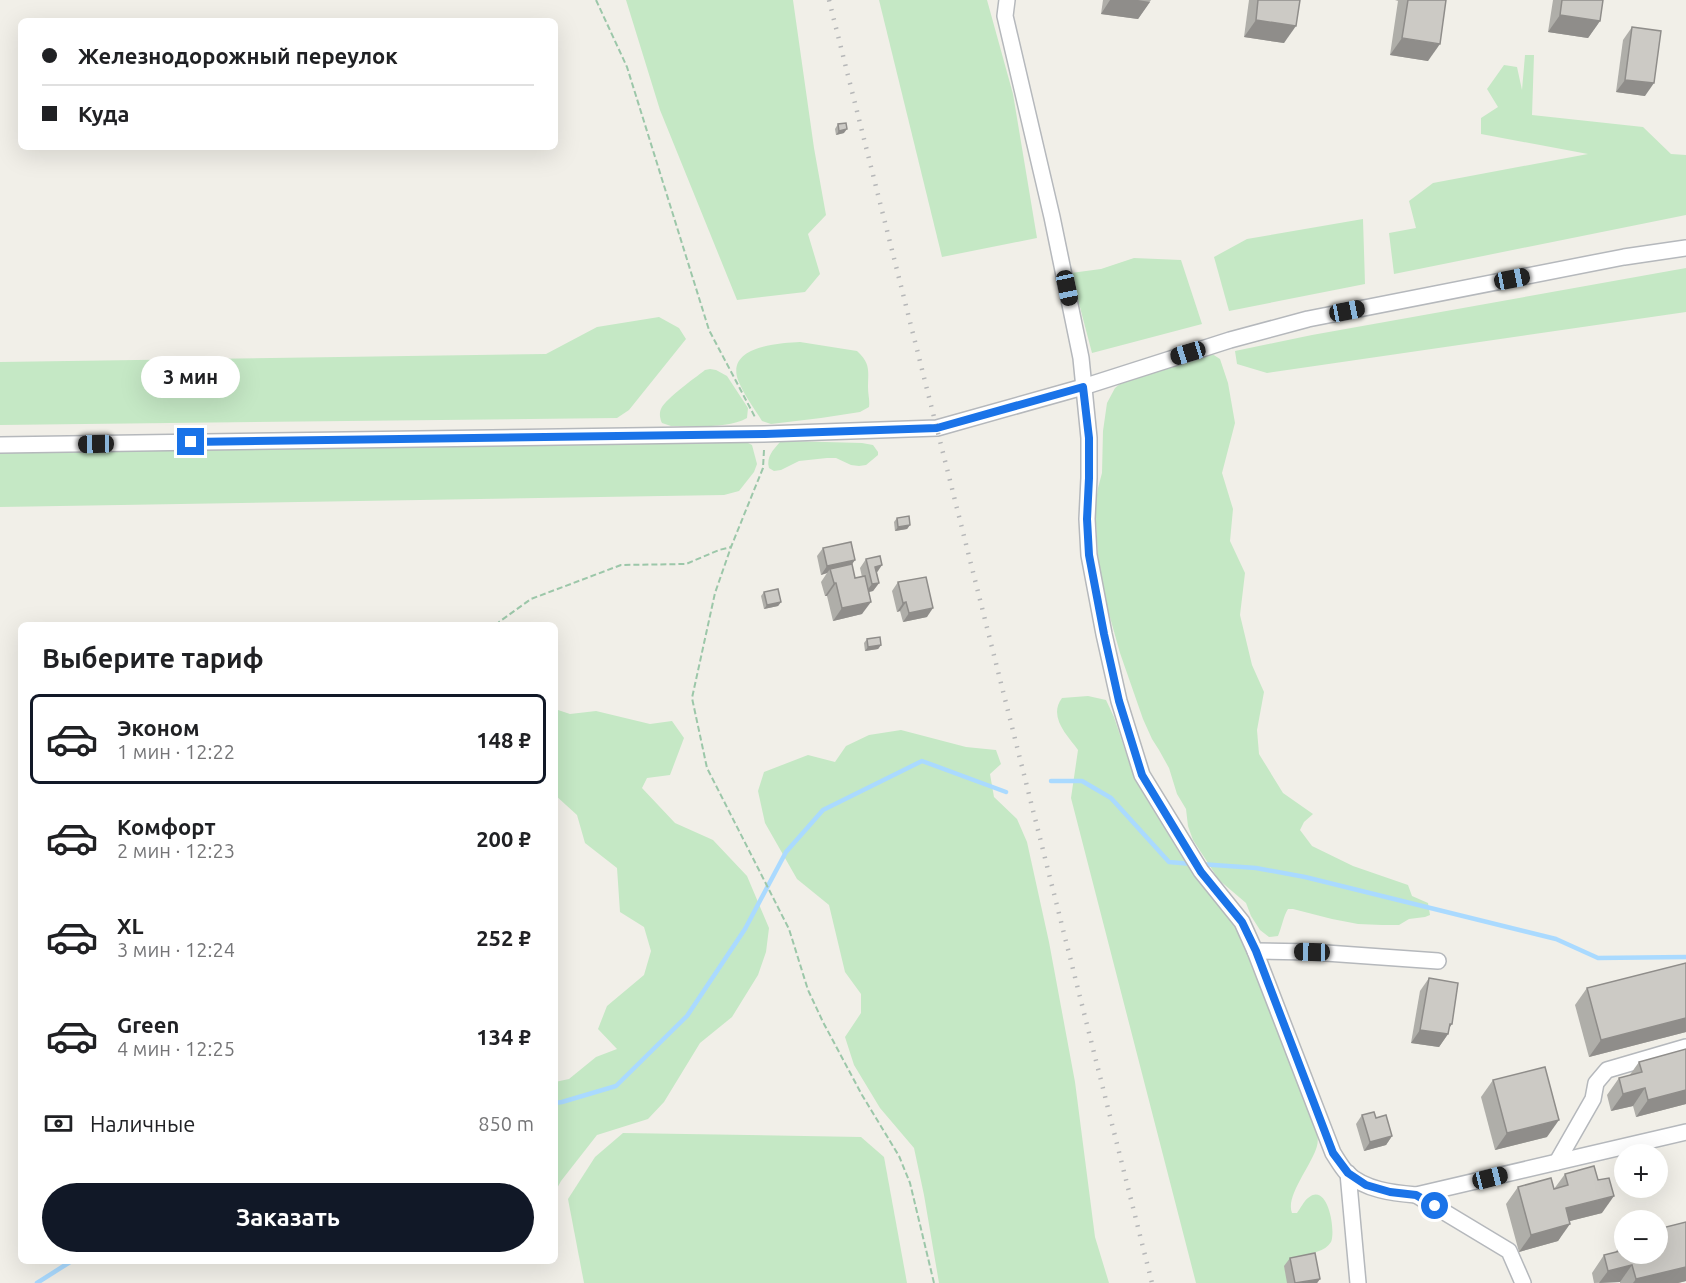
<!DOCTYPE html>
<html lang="ru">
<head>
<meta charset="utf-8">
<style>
	body { margin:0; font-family:Ubuntu,sans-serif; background:#f6f6f6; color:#202124; height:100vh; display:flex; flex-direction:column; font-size:22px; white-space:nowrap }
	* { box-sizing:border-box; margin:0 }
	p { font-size:20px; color:#757577 }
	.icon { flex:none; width:33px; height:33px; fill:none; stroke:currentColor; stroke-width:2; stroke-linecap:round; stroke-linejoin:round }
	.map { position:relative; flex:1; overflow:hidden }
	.panel { position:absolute; left:18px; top:622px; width:540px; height:642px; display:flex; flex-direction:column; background:#fff; border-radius:9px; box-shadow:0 6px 24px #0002 }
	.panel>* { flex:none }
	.guide { position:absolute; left:18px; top:18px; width:540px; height:132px; border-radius:9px; box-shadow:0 6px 24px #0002; display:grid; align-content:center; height:132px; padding:0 24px; background:#fff }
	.fabs { position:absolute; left:1614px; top:1144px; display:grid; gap:12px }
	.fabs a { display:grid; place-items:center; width:54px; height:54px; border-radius:50%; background:#fff; box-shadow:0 6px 24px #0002; font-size:30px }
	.end { position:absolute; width:27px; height:27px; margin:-14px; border:8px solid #1a73e8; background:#fff; box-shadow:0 0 0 3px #fff }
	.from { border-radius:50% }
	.bubble { position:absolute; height:42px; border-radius:21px; background:#fff; box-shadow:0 6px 24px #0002; font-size:20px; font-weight:700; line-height:42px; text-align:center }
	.car { position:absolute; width:18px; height:36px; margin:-18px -9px; border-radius:8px; box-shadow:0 0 4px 2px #0007; background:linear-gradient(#222 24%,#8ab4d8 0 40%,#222 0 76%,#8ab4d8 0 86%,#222 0) }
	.guide b { display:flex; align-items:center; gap:21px; height:57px; font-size:22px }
	.guide b+b { border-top:2px solid #e0e0e0 }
	.guide i { width:15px; height:15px; background:#202124 }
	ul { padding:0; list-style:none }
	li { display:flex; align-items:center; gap:18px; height:90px; margin:0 12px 9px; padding:0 12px; border:3px solid transparent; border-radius:9px }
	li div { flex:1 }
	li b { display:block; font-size:22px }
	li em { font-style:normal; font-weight:700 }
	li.active { border-color:#111827 }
	li>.icon { width:54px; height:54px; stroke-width:1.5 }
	h2 { padding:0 24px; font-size:27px; line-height:72px }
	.pay { display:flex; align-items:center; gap:15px; height:66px; padding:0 24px; font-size:22px }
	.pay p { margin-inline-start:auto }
	.cta { display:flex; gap:12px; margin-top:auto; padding:12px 24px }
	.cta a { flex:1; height:69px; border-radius:36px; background:#111827; color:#fff; font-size:24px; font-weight:700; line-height:69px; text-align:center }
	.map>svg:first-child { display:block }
	.green { fill:#c5e8c5 }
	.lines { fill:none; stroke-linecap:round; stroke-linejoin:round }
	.stream { stroke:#aadaff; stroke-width:4.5 }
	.minor-casing { stroke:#b5b8bc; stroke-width:18 }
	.path { stroke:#9cc7a9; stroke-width:2; stroke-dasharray:6 3; stroke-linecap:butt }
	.minor { stroke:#fff; stroke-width:15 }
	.rail { stroke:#b6b7b8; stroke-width:4.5; stroke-dasharray:1.5 8; stroke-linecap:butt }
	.wall { fill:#afaea9 }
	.shaded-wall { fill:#8f8d8a }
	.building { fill:#cccac5; stroke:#8f8d8a; stroke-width:1.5 }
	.route { stroke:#1a73e8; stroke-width:8 }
</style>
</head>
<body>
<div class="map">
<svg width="1686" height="1283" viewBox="0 0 1686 1283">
	<rect width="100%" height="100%" fill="#f1efe8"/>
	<g class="green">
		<path d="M626 0H793L814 148 826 215 808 234 820 274 805 292 737 300 660 110Z"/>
		<path d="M879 0H987L1013 94 1037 238 942 257Z"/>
		<path d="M1525 55H1534L1532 115 1643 127 1671 154 1686 155V215L1394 274 1389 233 1416 228 1409 201 1433 183 1588 154 1481 134V118L1498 107 1487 89 1504 65 1517 67 1522 90Z"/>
		<path d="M1363 219 1365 284 1229 311 1214 257 1247 239Z"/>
		<path d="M1134 258 1181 260 1202 324 1092 353 1071 273 1101 269Z"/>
		<path d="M1686 268V312L1267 373 1237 364 1235 351 1312 335Z"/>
		<path d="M659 317 679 328 686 339 629 410 617 418 0 425V362L546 354 597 327Z"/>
		<path d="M800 342 857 351C871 364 868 371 868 387 868 395 870 400 869 407L860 412 821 418 771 424 762 421C754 408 744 395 738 380 726 346 779 343 800 342Z"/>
		<path d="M1209 352 1220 359 1228 383 1235 423 1222 473 1233 509 1230 541 1245 573 1240 615 1252 665 1264 692 1257 730 1259 754 1283 793 1313 814 1304 822 1300 830 1312 846 1353 866 1408 885 1412 896 1428 903 1430 915 1425 917 1409 919 1399 925H1382L1358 924 1332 919 1293 909H1288C1283 917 1282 927 1278 936L1269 937 1260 930 1251 916 1246 903 1219 880 1193 840 1188 826 1186 809 1177 794 1169 768 1159 750 1152 739 1143 719 1120 653 1106 603 1098 555 1095 508 1098 488 1102 473 1103 431 1107 403 1115 388 1126 379Z"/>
		<path d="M710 369 716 370 727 376 748 408 747 418C728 429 693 426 671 426L662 423C660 419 659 413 661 409 666 398 695 378 705 370Z"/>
		<path d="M742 440 752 445 757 464 754 472 739 491 724 495 0 507V452Z"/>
		<path d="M788 441 862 443 873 445 878 452V455L866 465 859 466 851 465 836 458H827L799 461 781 470 774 471 769 468C766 457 773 450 780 442Z"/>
		<path d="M1088 696 1106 700 1114 717 1135 780 1182 857 1238 926 1317 1132C1318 1137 1318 1142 1317 1146 1312 1165 1285 1196 1292 1213H1297C1300 1209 1304 1201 1308 1198 1328 1181 1336 1231 1331 1242 1325 1252 1311 1252 1302 1258L1298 1283H1196L1071 798 1078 750C1067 735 1048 717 1062 698Z"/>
		<path d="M555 709 570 714 596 711 650 724 672 721 684 738 670 775 647 778 642 788 675 823 713 840 747 876 769 928 766 952 758 975 732 1017 700 1043 664 1102 648 1119 597 1135 561 1181 555 1192V1082L569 1079 596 1057 617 1049 598 1029 607 1006 644 975 651 951 644 927 620 912 617 868 585 843 577 815 555 795Z"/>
		<path d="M901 730 966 747 996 750 1001 764 990 774 994 797 1017 819 1027 842 1049 942 1075 1082 1095 1237 1109 1283H939L924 1195 914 1148 880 1108 854 1065 845 1037 861 1013V994L845 972 829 905 797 879 765 823 758 791 764 772 808 755 835 762 846 746 869 735Z"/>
		<path d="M623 1133 861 1137 884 1157 907 1283H584L568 1199 595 1157Z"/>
	</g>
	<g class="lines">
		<g class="stream">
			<path d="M1051 781H1082L1111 798 1169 862 1192 864"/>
			<path d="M1200 864 1256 868 1305 877 1556 939 1598 958 1686 957"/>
			<path d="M555 1103 562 1102 616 1086 687 1016 745 929 786 852 823 810 922 761 1006 792"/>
			<path d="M37 1283 70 1262"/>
		</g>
		<defs>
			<g id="minor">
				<path d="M1007 0 1005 16 1052 217 1081 358 1089 438V478L1087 519 1089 555 1104 634 1119 701 1142 775 1201 871 1242 922 1255 951 1333 1153C1337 1159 1342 1168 1347 1173 1365 1190 1393 1193 1416 1195L1686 1132"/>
				<path d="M0 445 764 434 937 428 1083 387 1230 340 1308 319 1624 257 1686 248"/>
				<path d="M1255 951 1312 952 1438 961"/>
				<path d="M1557 1162 1593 1099 1596 1083 1607 1070 1686 1047"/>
				<path d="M1348 1173 1358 1283"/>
				<path d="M1416 1195 1509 1251 1523 1283"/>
			</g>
		</defs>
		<use href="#minor" class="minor-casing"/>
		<g class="path">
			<path d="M596 0 627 67 709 330 756 419"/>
			<path d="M764 450 763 468 731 547 715 593 692 698 707 768 789 929 808 990 823 1022 862 1095 899 1156 910 1183 934 1283"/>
			<path d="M496 626 499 622 531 599 621 565 686 564 719 550 731 547"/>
		</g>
		<use href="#minor" class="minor"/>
		<path class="rail" d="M829 0 1152 1283"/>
	</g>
	<g class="wall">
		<path d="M1103 0H1151L1138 19 1101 14Z"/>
		<path d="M1249 0H1300L1284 43 1244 37Z"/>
		<path d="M1395 0H1446L1428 61 1390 55 1398 1Z"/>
		<path d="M1553 0H1603L1600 21 1588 38 1548 32Z"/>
		<path d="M1632 27 1645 96 1616 92 1623 40Z"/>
		<path d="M838 124 844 133 836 135 835 129Z"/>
		<path d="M897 518 910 525 907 529 895 531 894 522Z"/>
		<path d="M823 548 855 560 852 564 855 578 862 577 860 568 866 559 877 573 879 583 873 591 868 592 862 614 833 621 827 596H825L821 582 827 573 821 575 817 556Z"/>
		<path d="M898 582 927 617 903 622 900 611 897 612 892 591Z"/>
		<path d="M764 592 781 602 778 606 764 609 761 596Z"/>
		<path d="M867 639 881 645 878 649 865 651 864 643Z"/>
		<path d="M1686 963V1032L1589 1057 1575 1005 1587 988Z"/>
		<path d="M1429 978 1449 1028 1448 1034 1439 1047 1411 1043 1420 991Z"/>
		<path d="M1686 1049V1104L1636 1117 1633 1106 1611 1111 1607 1095 1619 1078 1629 1076 1639 1062Z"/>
		<path d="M1493 1080 1547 1137 1495 1150 1481 1097Z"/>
		<path d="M1362 1115 1376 1118 1392 1136 1386 1145 1364 1151 1356 1124Z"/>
		<path d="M1565 1174 1602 1213 1570 1221 1558 1241 1519 1252 1506 1204 1518 1187 1554 1189Z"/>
		<path d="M1686 1222V1281L1678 1283H1620V1282L1594 1283 1592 1273 1604 1255 1615 1253 1624 1239V1254Z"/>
		<path d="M1290 1258 1320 1279 1317 1283H1287L1284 1266Z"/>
	</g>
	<g class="shaded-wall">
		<path d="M1110 0H1138L1150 2 1138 19 1101 14Z"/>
		<path d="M1560 15 1600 21 1588 38 1548 32Z"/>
		<path d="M1256 20 1296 26 1284 43 1244 37Z"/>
		<path d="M1402 38 1440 44 1428 61 1390 55Z"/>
		<path d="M1625 80 1654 83 1645 96 1616 92Z"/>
		<path d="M847 129 844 133 836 135 839 131Z"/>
		<path d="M910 525 907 529 895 531 898 527Z"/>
		<path d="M855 560 849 568 830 569 827 573 821 575 827 566Z"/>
		<path d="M882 565 876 574 875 567Z"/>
		<path d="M834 583H836L827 596H825Z"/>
		<path d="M879 583 873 591 865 593 872 584Z"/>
		<path d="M781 602 778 606 764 609 767 605Z"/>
		<path d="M871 602 862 614 833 621 842 608Z"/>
		<path d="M906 602 900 611 897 612 903 603Z"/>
		<path d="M933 608 927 617 903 622 909 613Z"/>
		<path d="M881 645 878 649 865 651 868 647Z"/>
		<path d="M1686 1018V1032L1589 1057 1601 1040Z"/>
		<path d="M1450 1024H1452L1445 1034H1448L1439 1047 1411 1043 1420 1030Z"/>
		<path d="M1645 1088 1633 1106 1611 1111 1623 1094Z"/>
		<path d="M1686 1090V1104L1636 1117 1648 1100Z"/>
		<path d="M1559 1120 1547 1137 1495 1150 1507 1133Z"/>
		<path d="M1392 1136 1386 1145 1364 1151 1370 1142Z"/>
		<path d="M1614 1196 1602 1213 1554 1225 1566 1208Z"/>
		<path d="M1570 1224 1558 1241 1519 1252 1531 1235Z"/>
		<path d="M1632 1265 1620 1282 1599 1283 1608 1271Z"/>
		<path d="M1686 1267V1281L1678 1283H1633L1636 1279Z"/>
		<path d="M1320 1279 1317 1283H1297Z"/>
	</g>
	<g class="building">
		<path d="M1258 0H1300L1296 26 1256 20Z"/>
		<path d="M1408 0H1446L1440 44 1402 38Z"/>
		<path d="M1562 0H1603L1600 21 1560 15Z"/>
		<path d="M1632 27 1661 31 1654 83 1625 80Z"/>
		<path d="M846 123 847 129 839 131 838 124Z"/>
		<path d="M909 516 910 525 898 527 897 518Z"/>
		<path d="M851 542 855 560 827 566 823 548Z"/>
		<path d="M880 556 882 565 875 567 879 583 872 584 866 559Z"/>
		<path d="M852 564 855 578 865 576 871 602 842 608 836 583H834L830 569Z"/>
		<path d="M926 577 933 608 909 613 906 602 903 603 898 582Z"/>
		<path d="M778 589 781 602 767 605 764 592Z"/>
		<path d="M880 637 881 645 868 647 867 639Z"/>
		<path d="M1686 963V1018L1601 1040 1587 988Z"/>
		<path d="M1429 978 1458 983 1452 1024H1450L1448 1034 1420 1030Z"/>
		<path d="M1686 1049V1090L1648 1100 1645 1088 1623 1094 1619 1078 1642 1072 1639 1062Z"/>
		<path d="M1545 1067 1559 1120 1507 1133 1493 1080Z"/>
		<path d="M1374 1112 1376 1118 1386 1115 1392 1136 1370 1142 1362 1115Z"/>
		<path d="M1594 1166 1598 1180 1609 1178 1614 1196 1566 1208 1570 1224 1531 1235 1518 1187 1551 1178 1554 1189 1568 1185 1565 1174Z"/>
		<path d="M1686 1222V1267L1636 1279 1632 1265 1608 1271 1604 1255 1624 1250V1254H1658V1229Z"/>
		<path d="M1315 1253 1320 1279 1295 1283 1290 1258Z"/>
	</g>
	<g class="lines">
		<path class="route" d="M191 442 765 434 937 428 1083 387 1089 438V478L1087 519 1089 555 1104 634 1119 701 1142 775 1201 872 1242 922 1256 951 1333 1153 1348 1173 1366 1185 1390 1192 1416 1195 1435 1206"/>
	</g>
</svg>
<div class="fabs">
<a>+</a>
<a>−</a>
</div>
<i class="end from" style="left:1435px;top:1206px"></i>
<i class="end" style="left:191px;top:442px"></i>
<div class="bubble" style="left:141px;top:356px;width:99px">3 мин</div>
<i class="car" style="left:1512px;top:279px;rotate:79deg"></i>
<i class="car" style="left:1067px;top:288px;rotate:168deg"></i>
<i class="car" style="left:1347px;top:311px;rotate:79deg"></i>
<i class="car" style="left:1188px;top:353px;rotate:253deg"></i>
<i class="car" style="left:96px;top:444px;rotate:269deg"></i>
<i class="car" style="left:1312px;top:952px;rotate:271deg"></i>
<i class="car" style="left:1490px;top:1178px;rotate:76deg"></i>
<div class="guide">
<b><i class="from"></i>Железнодорожный переулок</b>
<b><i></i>Куда</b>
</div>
<section class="panel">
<h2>Выберите тариф</h2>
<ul>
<li class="active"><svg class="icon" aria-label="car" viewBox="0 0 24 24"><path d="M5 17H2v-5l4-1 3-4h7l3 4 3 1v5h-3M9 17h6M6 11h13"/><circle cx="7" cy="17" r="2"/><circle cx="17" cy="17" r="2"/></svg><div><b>Эконом</b><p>1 мин · 12:22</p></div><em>148 ₽</em></li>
<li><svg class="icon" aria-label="car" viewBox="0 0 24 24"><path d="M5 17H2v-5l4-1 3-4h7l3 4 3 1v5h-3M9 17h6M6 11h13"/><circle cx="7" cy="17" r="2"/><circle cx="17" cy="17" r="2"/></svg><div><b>Комфорт</b><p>2 мин · 12:23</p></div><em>200 ₽</em></li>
<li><svg class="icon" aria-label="car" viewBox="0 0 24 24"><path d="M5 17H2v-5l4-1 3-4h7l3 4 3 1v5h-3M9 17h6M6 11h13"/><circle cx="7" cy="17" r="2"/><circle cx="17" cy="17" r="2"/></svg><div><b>XL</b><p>3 мин · 12:24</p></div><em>252 ₽</em></li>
<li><svg class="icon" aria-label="car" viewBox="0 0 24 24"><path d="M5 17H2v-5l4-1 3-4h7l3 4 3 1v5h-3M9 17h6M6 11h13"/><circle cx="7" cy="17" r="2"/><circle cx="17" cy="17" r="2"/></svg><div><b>Green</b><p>4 мин · 12:25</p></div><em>134 ₽</em></li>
</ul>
<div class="pay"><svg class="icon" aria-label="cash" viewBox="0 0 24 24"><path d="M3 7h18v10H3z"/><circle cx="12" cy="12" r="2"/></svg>Наличные<p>850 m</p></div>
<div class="cta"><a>Заказать</a></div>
</section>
</div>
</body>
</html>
